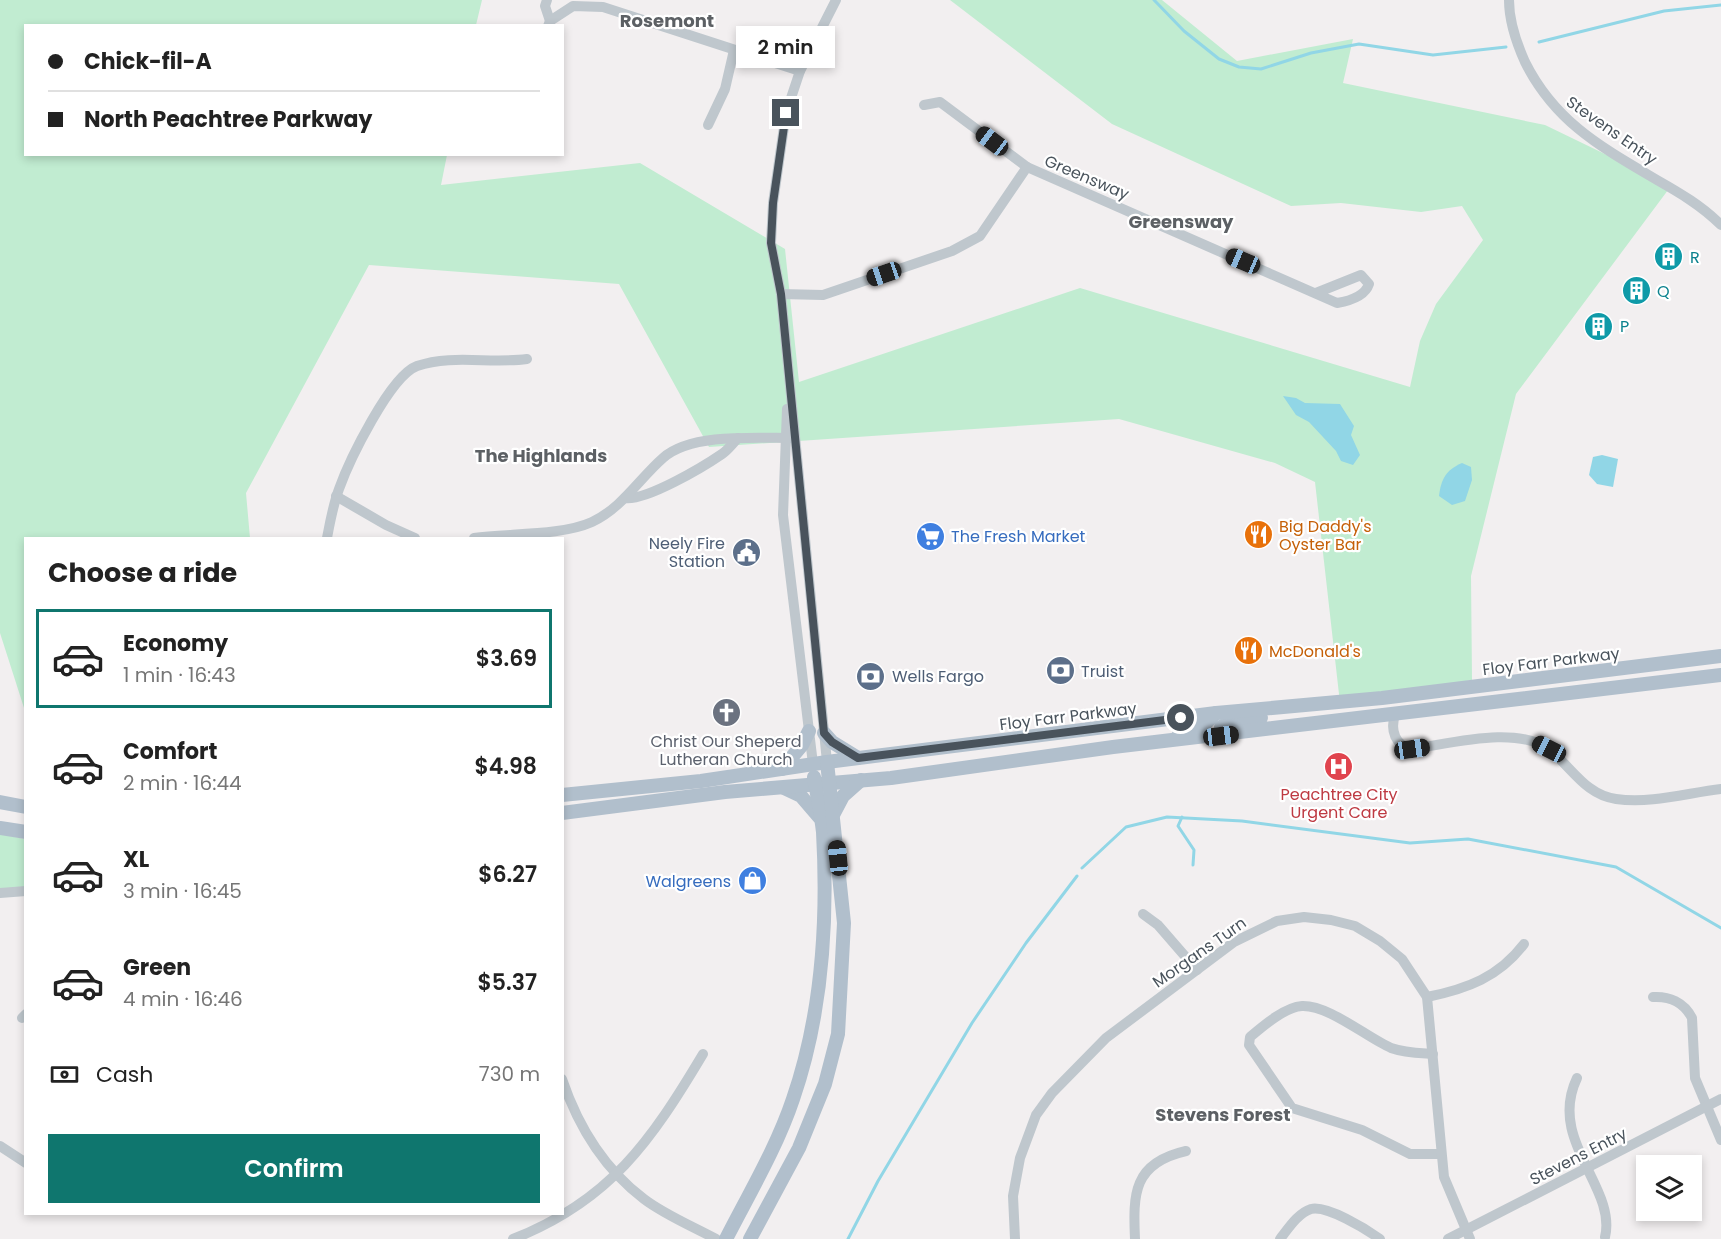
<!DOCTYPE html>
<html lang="en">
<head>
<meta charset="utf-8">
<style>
	body { margin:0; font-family:Poppins,sans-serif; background:#f2f2f2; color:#222; height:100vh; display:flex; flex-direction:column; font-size:22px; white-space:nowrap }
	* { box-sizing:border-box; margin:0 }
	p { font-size:20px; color:#767676 }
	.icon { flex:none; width:33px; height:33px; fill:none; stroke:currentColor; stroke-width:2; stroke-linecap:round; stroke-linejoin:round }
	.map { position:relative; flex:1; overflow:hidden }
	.details { position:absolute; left:24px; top:537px; width:540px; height:678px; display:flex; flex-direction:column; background:#fff; border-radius:0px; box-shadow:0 3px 9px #0003 }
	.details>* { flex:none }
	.hud { position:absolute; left:24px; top:24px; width:540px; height:132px; border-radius:0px; box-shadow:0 3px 9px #0003; display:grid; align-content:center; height:132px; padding:0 24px; background:#fff }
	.buttons { position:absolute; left:1636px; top:1155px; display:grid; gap:12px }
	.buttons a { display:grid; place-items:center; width:66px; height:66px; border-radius:0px; background:#fff; box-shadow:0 3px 9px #0003; font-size:30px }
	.end { position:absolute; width:27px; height:27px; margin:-14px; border:8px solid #49535c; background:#fff; box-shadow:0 0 0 3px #fff }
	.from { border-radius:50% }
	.bubble { position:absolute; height:42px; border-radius:0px; background:#fff; box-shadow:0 3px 9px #0003; font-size:20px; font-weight:600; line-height:42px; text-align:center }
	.car { position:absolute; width:18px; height:36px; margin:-18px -9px; border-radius:8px; box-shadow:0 0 4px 2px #0007; background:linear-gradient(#222 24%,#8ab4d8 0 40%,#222 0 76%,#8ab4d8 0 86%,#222 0) }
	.hud b { display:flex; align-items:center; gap:21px; height:57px; font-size:22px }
	.hud b+b { border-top:2px solid #e0e0e0 }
	.hud i { width:15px; height:15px; background:#222 }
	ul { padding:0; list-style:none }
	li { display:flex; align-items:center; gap:18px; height:99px; margin:0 12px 9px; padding:0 12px; border:3px solid transparent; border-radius:0px }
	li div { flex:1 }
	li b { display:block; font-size:22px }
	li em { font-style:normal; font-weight:600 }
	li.active { border-color:#0f766e }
	li>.icon { width:54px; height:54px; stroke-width:1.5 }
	h2 { padding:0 24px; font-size:27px; line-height:72px }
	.pay { display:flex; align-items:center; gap:15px; height:66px; padding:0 24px; font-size:22px }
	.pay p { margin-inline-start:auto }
	.action { display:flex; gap:12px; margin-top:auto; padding:12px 24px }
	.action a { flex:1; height:69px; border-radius:0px; background:#0f766e; color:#fff; font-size:24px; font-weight:600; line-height:69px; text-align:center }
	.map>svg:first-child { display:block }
	.green { fill:#c1ecd1 }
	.water { fill:#91d6e6 }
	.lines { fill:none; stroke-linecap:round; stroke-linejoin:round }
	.stream { stroke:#91d6e6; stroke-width:3 }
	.minor { stroke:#bfc7cd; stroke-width:10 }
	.major { stroke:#b1bfcc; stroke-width:14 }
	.route { stroke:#49535c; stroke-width:8 }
	.labels { text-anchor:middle; stroke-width:4.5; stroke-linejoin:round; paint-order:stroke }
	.street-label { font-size:16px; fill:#49535c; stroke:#fff }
	.culture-label { font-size:16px; fill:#0d838f; stroke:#fff; text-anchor:start }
	.food-label { font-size:16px; fill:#c56008; stroke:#fff; text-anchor:start }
	.shop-label { font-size:16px; fill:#366cbe; stroke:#fff; text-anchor:start }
	.service-label { font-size:16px; fill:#4e5e75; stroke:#fff; text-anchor:start }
	.worship-label { font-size:16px; fill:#5b616d; stroke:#fff }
	.health-label { font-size:16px; fill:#be3a42; stroke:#fff }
	.neighbourhood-label { font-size:18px; font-weight:bold; fill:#5c6064; stroke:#fff }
</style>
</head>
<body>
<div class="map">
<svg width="1721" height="1239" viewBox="0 0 1721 1239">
	<rect width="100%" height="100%" fill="#f2eff0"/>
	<g class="green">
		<path d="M0 0H482L476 25 26 26V154L447 155 441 185 640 163 785 249 799 382 1080 288 1410 387 1420 341 1436 304 1483 240 1462 206 1421 212 1341 203 1291 206 1112 124 950 0H1162L1237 61 1353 39 1343 83 1545 125 1671 186 1516 394 1471 576 1472 680 1340 703 1315 482 1275 463 1119 419 709 447 619 284 369 265 246 493 250 538H26L25 711 0 633Z"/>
		<path d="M0 834 25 839V889L0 890Z"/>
	</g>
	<g class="water">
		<path d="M1283 396 1296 398 1305 403 1340 404 1354 426 1351 435 1360 455 1353 465 1341 461 1336 451 1309 422 1296 415Z"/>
		<path d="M1602 455 1618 459 1613 487 1597 484 1589 475 1593 457Z"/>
		<path d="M1462 463 1471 467 1472 480 1465 501 1452 505 1439 496C1441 479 1446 470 1462 463Z"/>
	</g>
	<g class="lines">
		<g class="stream">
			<path d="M1154 0 1184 31 1219 59 1239 67 1261 69 1311 53 1359 44 1433 55 1506 47"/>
			<path d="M1539 42 1664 11 1721 5"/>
			<path d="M1182 817 1178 826 1194 850 1193 865"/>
			<path d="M1082 868 1126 827 1167 817 1242 821 1410 843 1468 839 1616 867 1721 928"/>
			<path d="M848 1239 878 1181 972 1023 1026 943 1077 876"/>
		</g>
		<g class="minor">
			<path d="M547 0 545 6 550 21"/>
			<path d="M1509 0C1509 22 1516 42 1525 62 1555 122 1601 147 1657 180 1680 193 1702 206 1721 225"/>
			<path d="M548 26 550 21 573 6 603 7 800 71"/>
			<path d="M924 105 940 102 1027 167 1337 303C1349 301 1365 296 1369 284L1361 275 1316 293"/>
			<path d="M708 125 725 89 734 50"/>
			<path d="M781 294 823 295 952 251 980 236 1027 167"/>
			<path d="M787 409 783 515 813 764"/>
			<path d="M336 496 386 525 415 538"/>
			<path d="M625 498C646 501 703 467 722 454 728 450 733 443 738 438"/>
			<path d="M327 538C330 522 333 505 339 489 349 461 390 376 417 366 451 354 491 364 527 359"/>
			<path d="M474 538C508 533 561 536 592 522 622 508 639 479 663 458 691 433 756 438 792 438"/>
			<path d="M1395 715C1390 730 1395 746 1412 749 1449 744 1519 724 1551 751 1572 768 1586 795 1616 799 1651 804 1687 793 1721 789"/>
			<path d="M827 762 781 294 771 243 773 203 786 113 800 71 836 0"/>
			<path d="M0 893 26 891"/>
			<path d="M1143 914 1158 925 1197 970"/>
			<path d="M1427 997C1467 989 1499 977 1524 944"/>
			<path d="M1653 997C1669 996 1684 1002 1692 1018L1695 1078 1721 1140"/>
			<path d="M22 1018 26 1014"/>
			<path d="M1433 1054C1418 1053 1405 1053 1391 1048 1366 1037 1329 1005 1302 1006 1285 1007 1263 1026 1250 1037L1249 1045 1292 1108 1362 1130 1410 1154H1440"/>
			<path d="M1577 1078C1547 1141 1617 1187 1605 1237"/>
			<path d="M562 1079C578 1126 603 1168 644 1199 665 1215 692 1226 716 1239"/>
			<path d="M0 1146 26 1163"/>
			<path d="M513 1239C610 1201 651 1141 703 1054"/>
			<path d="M1015 1239 1013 1196 1020 1158 1036 1115 1052 1093 1106 1038 1234 942 1277 921 1304 917 1331 920 1355 926 1380 941 1402 959 1427 997 1444 1177 1470 1239"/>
			<path d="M1135 1239C1133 1194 1133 1163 1186 1151"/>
			<path d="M1280 1239C1288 1229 1298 1213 1311 1209 1327 1205 1366 1229 1380 1239"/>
			<path d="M1448 1239 1721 1099"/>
		</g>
		<g class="major">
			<path d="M1179 731 1202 727 1216 713"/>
			<path d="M824 733 832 742 858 758"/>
			<path d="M1221 736V727L1226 724 1261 718"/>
			<path d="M782 769 802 745 809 731"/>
			<path d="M784 788 801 796 819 817"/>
			<path d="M562 795 701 781 827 762 1216 713 1382 698 1721 656"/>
			<path d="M0 802 26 807"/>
			<path d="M562 813 725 792 891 778 1113 747 1721 675"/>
			<path d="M833 815 843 796 861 780"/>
			<path d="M0 828 26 832"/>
			<path d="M726 1239C749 1194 777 1147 793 1099 822 1015 828 920 823 832 821 814 817 795 814 777"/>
			<path d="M750 1239 799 1148 825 1084 838 1034 844 923 827 762"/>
		</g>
	</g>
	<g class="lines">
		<path class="route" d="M786 113 773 203 771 243 781 294 824 733 832 742 858 758 1181 718"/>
	</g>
	<defs>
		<symbol id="building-disc" viewBox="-11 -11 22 22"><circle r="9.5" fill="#0f9aa8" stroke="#fff"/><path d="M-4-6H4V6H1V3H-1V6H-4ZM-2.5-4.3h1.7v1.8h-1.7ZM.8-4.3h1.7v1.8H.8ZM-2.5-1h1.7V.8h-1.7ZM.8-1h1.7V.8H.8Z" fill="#fff"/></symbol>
		<symbol id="restaurant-disc" viewBox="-11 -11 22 22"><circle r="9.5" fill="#e8710a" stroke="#fff"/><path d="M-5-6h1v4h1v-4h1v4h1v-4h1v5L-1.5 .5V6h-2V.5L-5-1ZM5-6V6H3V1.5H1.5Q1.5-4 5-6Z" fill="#fff"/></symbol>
		<symbol id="supermarket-disc" viewBox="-11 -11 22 22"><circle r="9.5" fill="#3f7fe0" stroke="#fff"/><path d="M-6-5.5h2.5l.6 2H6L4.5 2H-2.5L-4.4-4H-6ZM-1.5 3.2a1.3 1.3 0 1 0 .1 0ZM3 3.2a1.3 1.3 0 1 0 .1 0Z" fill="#fff"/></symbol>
		<symbol id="civic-disc" viewBox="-11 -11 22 22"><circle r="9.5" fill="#5c6f8a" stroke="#fff"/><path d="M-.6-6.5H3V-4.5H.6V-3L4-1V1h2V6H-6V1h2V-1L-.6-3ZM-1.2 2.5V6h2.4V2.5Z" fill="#fff"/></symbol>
		<symbol id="bank-disc" viewBox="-11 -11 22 22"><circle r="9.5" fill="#5c6f8a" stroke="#fff"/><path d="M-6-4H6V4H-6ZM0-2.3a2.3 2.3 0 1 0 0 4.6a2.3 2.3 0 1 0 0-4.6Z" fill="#fff"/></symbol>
		<symbol id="church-disc" viewBox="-11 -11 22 22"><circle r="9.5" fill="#6b7280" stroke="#fff"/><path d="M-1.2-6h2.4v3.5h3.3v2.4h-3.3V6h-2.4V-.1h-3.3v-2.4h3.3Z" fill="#fff"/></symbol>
		<symbol id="hospital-disc" viewBox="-11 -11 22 22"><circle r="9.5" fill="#e0444e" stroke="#fff"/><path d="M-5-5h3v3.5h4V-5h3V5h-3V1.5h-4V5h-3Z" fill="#fff"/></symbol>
		<symbol id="shop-disc" viewBox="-11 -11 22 22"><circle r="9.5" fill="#3f7fe0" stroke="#fff"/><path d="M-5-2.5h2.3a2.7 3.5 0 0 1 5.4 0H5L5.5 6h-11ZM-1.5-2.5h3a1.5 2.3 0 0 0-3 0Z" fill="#fff"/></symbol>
	</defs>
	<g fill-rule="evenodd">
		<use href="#building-disc" x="1652" y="240" width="33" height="33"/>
		<use href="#building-disc" x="1620" y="274" width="33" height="33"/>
		<use href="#building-disc" x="1582" y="310" width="33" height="33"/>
		<use href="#restaurant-disc" x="1242" y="518" width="33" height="33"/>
		<use href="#supermarket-disc" x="914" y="520" width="33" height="33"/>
		<use href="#civic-disc" x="730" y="536" width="33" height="33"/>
		<use href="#restaurant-disc" x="1232" y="634" width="33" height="33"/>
		<use href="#bank-disc" x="1044" y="654" width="33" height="33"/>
		<use href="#bank-disc" x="854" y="660" width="33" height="33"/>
		<use href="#church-disc" x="710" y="696" width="33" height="33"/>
		<use href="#hospital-disc" x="1322" y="750" width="33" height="33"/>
		<use href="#shop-disc" x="736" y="864" width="33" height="33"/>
	</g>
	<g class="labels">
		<g class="street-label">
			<text transform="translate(1612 130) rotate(35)" y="6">Stevens Entry</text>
			<text transform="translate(1087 177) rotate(23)" y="6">Greensway</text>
			<text transform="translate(1551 661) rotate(-7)" y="6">Floy Farr Parkway</text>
			<text transform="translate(1068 716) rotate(-7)" y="6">Floy Farr Parkway</text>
			<text transform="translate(1199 952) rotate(-35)" y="6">Morgans Turn</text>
			<text transform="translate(1578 1156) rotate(-27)" y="6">Stevens Entry</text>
		</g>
		<g class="culture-label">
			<text x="1690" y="263">R</text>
			<text x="1657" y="297">Q</text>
			<text x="1620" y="332">P</text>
		</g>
		<g class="food-label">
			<text x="1279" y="532">Big Daddy's<tspan x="1279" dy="18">Oyster Bar</tspan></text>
			<text x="1269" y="657">McDonald's</text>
		</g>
		<g class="shop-label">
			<text x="951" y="542">The Fresh Market</text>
			<text x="731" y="887" text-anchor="end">Walgreens</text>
		</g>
		<g class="service-label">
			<text x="725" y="549" text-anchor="end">Neely Fire<tspan x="725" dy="18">Station</tspan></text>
			<text x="1081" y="677">Truist</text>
			<text x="892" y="682">Wells Fargo</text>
		</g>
		<g class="worship-label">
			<text x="726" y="747">Christ Our Sheperd<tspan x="726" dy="18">Lutheran Church</tspan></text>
		</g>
		<g class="health-label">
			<text x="1339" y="800">Peachtree City<tspan x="1339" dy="18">Urgent Care</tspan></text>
		</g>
		<g class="neighbourhood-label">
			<text x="667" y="27">Rosemont</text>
			<text x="1181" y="228">Greensway</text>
			<text x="541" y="462">The Highlands</text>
			<text x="1223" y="1121">Stevens Forest</text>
		</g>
	</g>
</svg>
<div class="buttons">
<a><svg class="icon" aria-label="layers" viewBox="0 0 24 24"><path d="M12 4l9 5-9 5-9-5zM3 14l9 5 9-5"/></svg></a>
</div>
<i class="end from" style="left:1181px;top:718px"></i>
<i class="end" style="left:786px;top:113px"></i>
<div class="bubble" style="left:736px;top:26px;width:99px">2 min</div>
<i class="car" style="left:992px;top:141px;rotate:307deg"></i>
<i class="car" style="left:1243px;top:261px;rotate:293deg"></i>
<i class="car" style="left:884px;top:274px;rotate:251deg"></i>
<i class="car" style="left:1221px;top:736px;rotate:83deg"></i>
<i class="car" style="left:1412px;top:749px;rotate:82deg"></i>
<i class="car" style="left:1549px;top:749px;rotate:297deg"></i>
<i class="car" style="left:838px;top:858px;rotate:354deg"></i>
<div class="hud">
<b><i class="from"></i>Chick-fil-A</b>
<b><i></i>North Peachtree Parkway</b>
</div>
<section class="details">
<h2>Choose a ride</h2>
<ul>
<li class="active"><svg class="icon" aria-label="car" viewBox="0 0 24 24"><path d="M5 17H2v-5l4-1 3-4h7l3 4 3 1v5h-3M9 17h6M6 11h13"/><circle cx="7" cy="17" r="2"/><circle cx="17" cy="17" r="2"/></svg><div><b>Economy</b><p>1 min · 16:43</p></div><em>$3.69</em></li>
<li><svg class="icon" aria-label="car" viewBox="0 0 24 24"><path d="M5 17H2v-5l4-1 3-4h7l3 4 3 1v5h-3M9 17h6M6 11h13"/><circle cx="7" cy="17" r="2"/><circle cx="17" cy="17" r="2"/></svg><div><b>Comfort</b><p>2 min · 16:44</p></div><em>$4.98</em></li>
<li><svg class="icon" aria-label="car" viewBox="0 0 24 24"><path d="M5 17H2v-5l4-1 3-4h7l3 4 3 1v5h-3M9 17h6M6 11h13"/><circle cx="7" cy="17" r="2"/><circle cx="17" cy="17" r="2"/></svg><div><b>XL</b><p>3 min · 16:45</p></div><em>$6.27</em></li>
<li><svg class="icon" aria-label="car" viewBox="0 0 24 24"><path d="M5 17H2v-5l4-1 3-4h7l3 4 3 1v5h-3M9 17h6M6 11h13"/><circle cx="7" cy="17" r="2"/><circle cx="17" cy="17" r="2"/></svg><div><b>Green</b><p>4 min · 16:46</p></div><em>$5.37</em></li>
</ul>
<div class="pay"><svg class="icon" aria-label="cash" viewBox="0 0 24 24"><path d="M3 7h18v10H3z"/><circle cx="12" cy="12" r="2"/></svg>Cash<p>730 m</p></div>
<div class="action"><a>Confirm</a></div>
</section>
</div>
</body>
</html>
